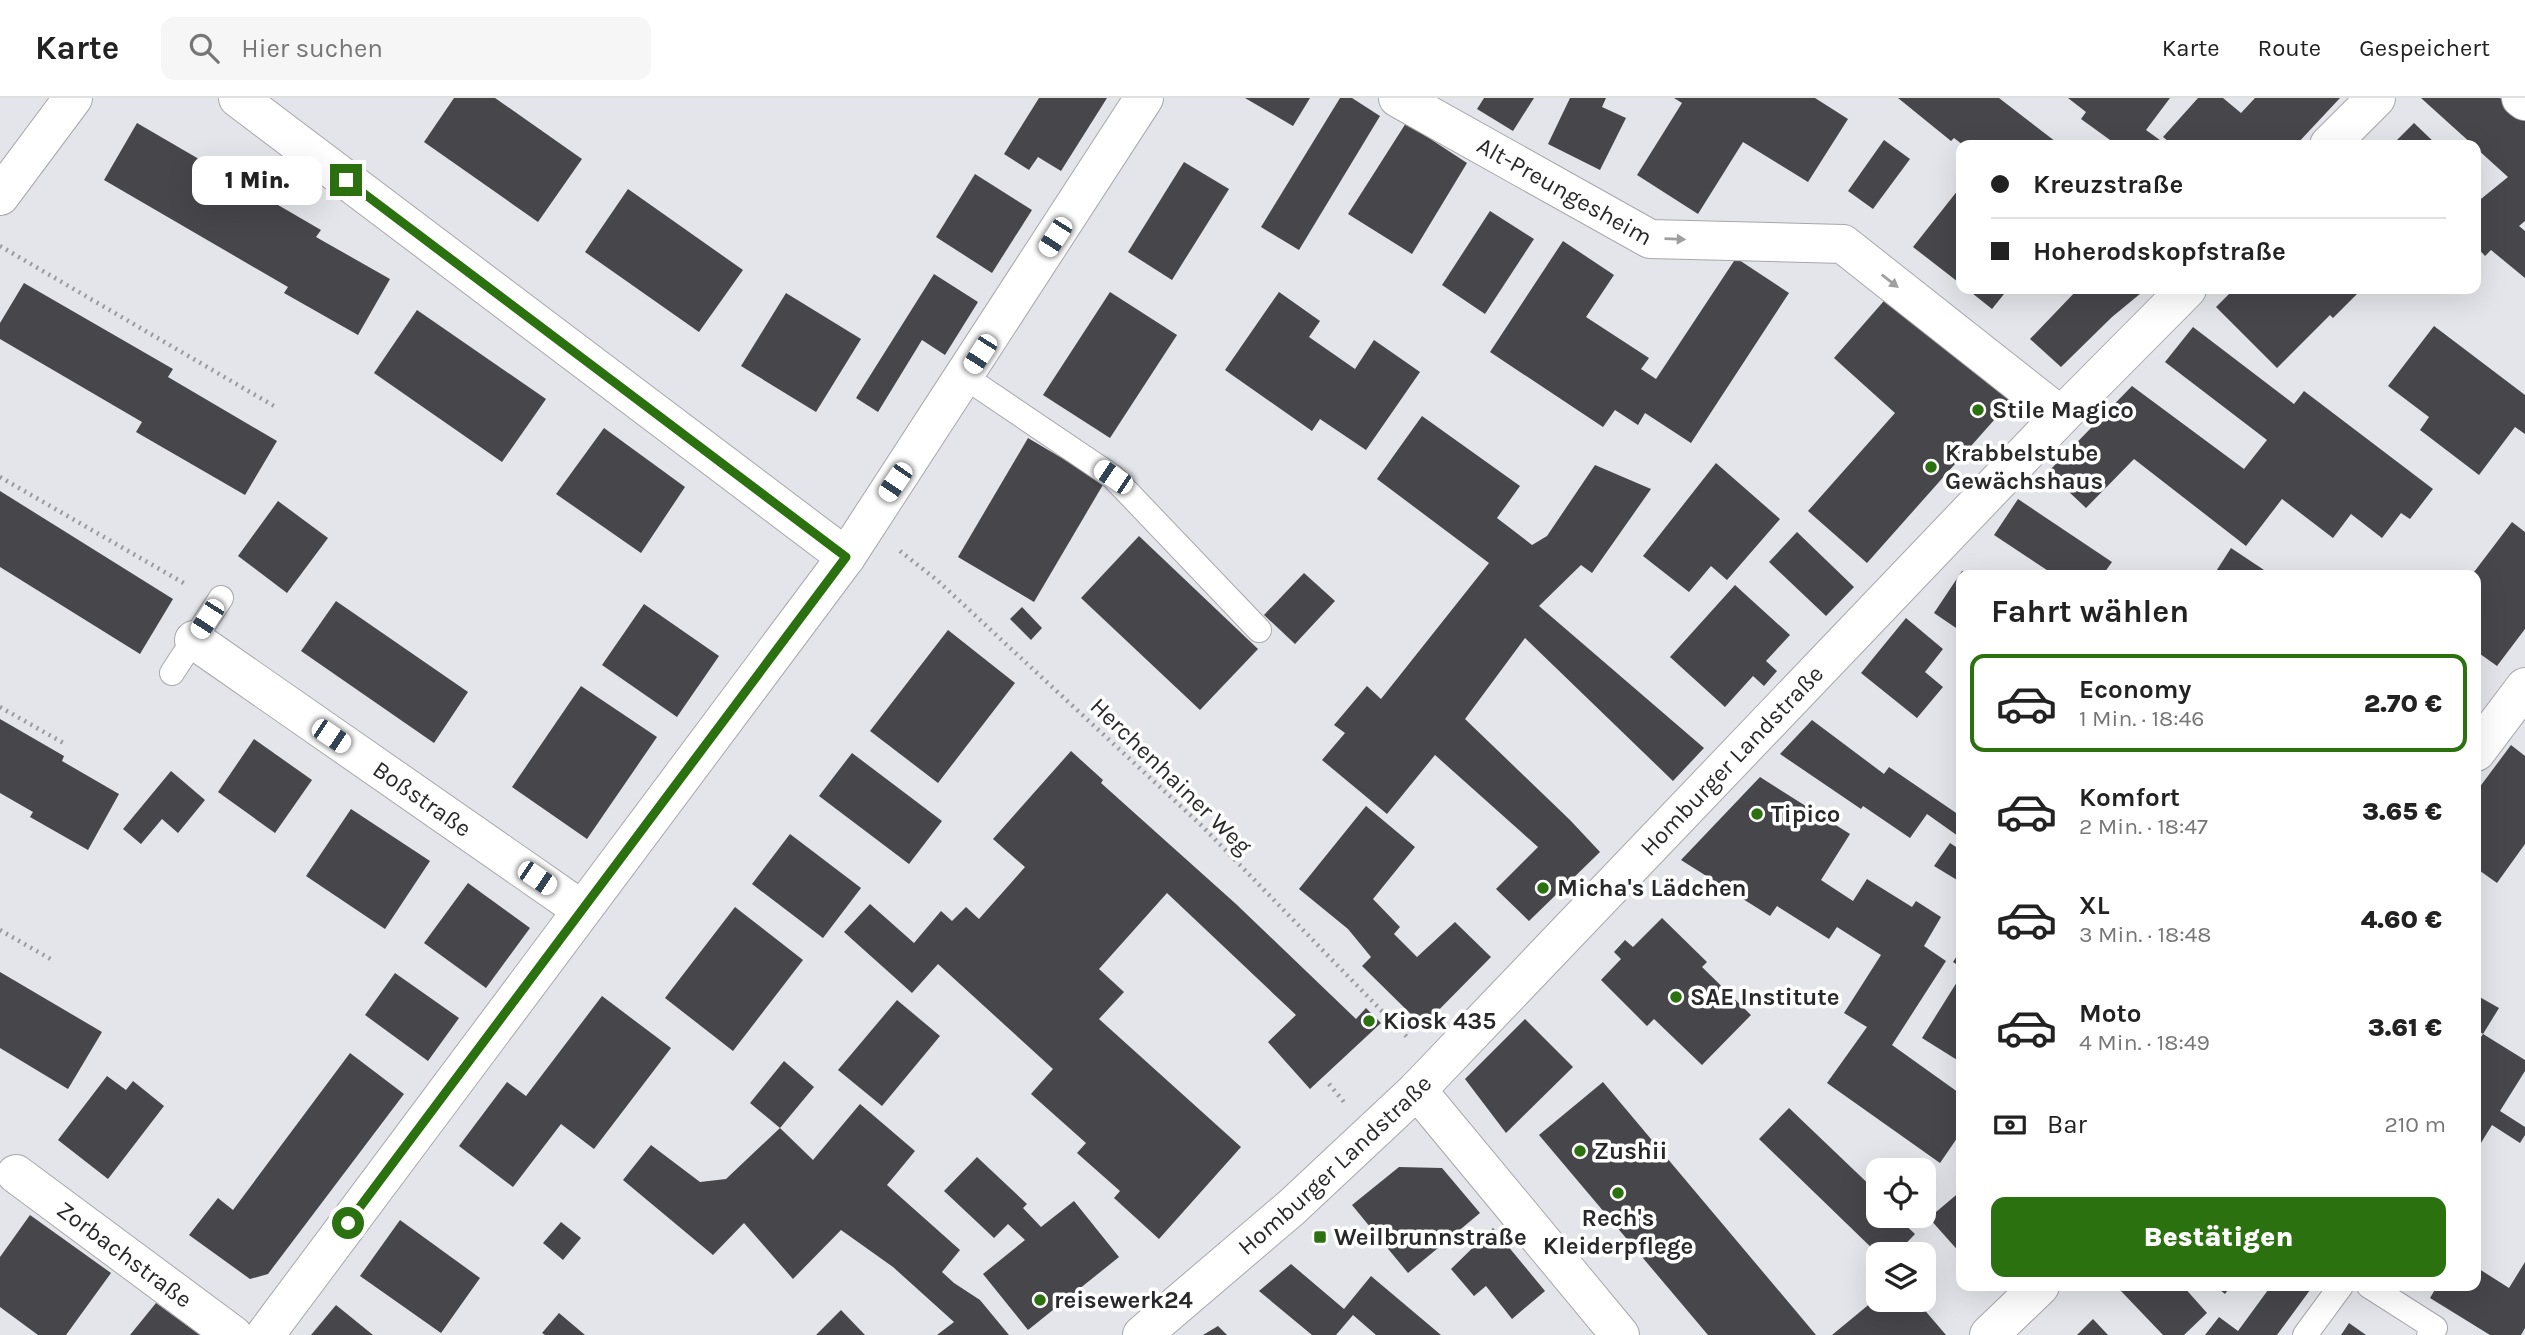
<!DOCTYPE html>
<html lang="de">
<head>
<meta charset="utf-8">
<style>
	body { margin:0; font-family:Karla,sans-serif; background:#f6f6f6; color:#222; height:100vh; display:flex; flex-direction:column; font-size:26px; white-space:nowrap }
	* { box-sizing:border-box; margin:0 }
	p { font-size:23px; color:#767676 }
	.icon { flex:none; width:38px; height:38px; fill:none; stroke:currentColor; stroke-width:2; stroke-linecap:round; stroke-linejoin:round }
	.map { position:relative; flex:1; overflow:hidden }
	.sheet { position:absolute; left:1956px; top:472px; width:525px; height:721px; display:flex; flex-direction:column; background:#fff; border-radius:14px; box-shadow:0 7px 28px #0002 }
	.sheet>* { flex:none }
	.guide { position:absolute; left:1956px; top:42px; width:525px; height:154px; border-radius:14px; box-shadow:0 7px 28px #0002; display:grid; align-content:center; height:154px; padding:0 35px; background:#fff }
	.buttons { position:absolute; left:1866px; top:1060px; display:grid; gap:14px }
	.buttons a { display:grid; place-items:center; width:70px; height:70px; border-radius:14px; background:#fff; box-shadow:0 7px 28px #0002; font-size:35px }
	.end { position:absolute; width:32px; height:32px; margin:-16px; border:9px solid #2c7110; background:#fff; box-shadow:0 0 0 4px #fff }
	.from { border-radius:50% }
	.bubble { position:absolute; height:49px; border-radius:14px; background:#fff; box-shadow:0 7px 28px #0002; font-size:23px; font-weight:800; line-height:49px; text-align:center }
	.car { position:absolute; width:21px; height:42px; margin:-21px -10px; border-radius:9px; box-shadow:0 0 5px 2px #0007; background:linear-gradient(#fff 24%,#345 0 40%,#fff 0 76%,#345 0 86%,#fff 0) }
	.guide b { display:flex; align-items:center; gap:24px; height:66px; font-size:26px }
	.guide b+b { border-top:2px solid #e0e0e0 }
	.guide i { width:18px; height:18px; background:#222 }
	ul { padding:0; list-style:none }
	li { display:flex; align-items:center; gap:21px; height:98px; margin:0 14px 10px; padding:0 21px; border:4px solid transparent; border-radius:14px }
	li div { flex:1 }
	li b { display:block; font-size:26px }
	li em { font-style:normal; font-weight:800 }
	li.selected { border-color:#2c7110 }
	li>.icon { width:63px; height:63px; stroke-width:1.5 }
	h2 { padding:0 35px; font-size:32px; line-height:84px }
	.pay { display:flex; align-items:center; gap:18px; height:77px; padding:0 35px; font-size:26px }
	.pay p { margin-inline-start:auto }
	.button { display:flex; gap:14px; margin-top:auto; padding:14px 35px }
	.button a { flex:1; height:80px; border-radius:14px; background:#2c7110; color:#fff; font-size:28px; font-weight:800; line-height:80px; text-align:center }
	header { display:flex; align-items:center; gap:42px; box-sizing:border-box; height:98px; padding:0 35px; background:#fff; border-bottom:2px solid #e0e0e0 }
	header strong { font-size:33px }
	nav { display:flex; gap:38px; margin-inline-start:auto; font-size:24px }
	.search { width:490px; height:63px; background:#f6f6f6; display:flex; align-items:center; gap:18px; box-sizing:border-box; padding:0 24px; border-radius:14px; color:#767676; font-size:26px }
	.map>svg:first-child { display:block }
	.building { fill:#46464b }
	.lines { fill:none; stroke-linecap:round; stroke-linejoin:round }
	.lane-casing { stroke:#a7a7ad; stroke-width:26 }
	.street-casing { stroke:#a7a7ad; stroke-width:40 }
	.secondary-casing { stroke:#a7a7ad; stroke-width:40 }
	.path { stroke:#9a9a9e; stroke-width:4.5; stroke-dasharray:2 5; stroke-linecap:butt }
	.lane { stroke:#fff; stroke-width:24 }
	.street { stroke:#fff; stroke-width:38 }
	.secondary { stroke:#fff; stroke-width:38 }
	.oneway { fill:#9f9fa0 }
	.route { stroke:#2c7110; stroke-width:9 }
	.poi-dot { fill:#2c7110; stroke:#fff; stroke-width:2.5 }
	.labels { text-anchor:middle; stroke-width:7; stroke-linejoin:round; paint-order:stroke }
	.street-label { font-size:24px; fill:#29292b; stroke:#fff }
	.poi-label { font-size:24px; font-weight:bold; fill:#29292b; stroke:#fff; text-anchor:start }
</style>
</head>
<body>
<header>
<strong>Karte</strong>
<div class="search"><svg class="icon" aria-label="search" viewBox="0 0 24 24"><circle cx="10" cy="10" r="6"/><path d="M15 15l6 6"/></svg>Hier suchen</div>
<nav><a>Karte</a><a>Route</a><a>Gespeichert</a></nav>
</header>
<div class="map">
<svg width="2525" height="1237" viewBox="0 0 2525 1237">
	<rect width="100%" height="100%" fill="#e4e5ea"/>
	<g class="building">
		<path d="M454 0H495L582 61 538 124 424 44Z"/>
		<path d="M1039 0H1107L1061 73 1038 59 1029 72 1004 56Z"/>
		<path d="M1245 0H1310L1293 28Z"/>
		<path d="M1340 0H1352L1380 18 1299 152 1261 129Z"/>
		<path d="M1484 0H1534L1513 33 1477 11Z"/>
		<path d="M1570 0H1606L1602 9 1626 20 1600 72 1548 46Z"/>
		<path d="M1674 0H1815L1848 21 1808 84 1743 44 1698 116 1637 77 1682 5Z"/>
		<path d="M1898 0H1999L2060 47H1963L1954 40 1951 43Z"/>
		<path d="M2068 0H2170L2146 32 2164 45 2162 47H2117L2081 21 2086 14Z"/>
		<path d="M2198 0H2223L2241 15 2255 0H2340L2296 47H2173L2163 39Z"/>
		<path d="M2421 0H2500L2525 23V123L2519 128 2525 133V180L2491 152 2485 158 2476 148V105L2508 79 2476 50V47H2473Z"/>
		<path d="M137 25 321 132 316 139 390 181 358 237 284 195 288 189 104 82Z"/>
		<path d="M1406 25 1467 65 1412 156 1348 116Z"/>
		<path d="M2414 25 2437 47H2392Z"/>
		<path d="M1884 42 1910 61 1873 111 1848 93Z"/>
		<path d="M1184 64 1229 91 1172 182 1128 154Z"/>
		<path d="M975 76 1032 112 992 175 936 139Z"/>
		<path d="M1962 87V187L1913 149Z"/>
		<path d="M628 91 743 172 699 234 585 154Z"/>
		<path d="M1490 113 1534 141 1485 216 1442 187Z"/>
		<path d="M1563 143 1614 177 1586 219 1649 260 1641 271 1656 281 1736 160 1789 195 1691 345 1645 315 1638 327 1615 312 1603 329 1490 254Z"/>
		<path d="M934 176 978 204 945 257 922 242 878 314 856 300Z"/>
		<path d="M24 185 173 271 168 279 277 343 245 397 136 334 142 324 0 241V225Z"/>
		<path d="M1967 191H2008L1992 211Z"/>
		<path d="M2078 191H2146L2112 219 2061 269 2030 241Z"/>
		<path d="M2234 191H2362L2333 220 2330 217 2277 270 2216 209Z"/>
		<path d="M1110 194 1177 237 1110 340 1043 297Z"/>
		<path d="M1279 194 1320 223 1309 239 1355 271 1374 242 1420 274 1366 352 1320 321 1312 333 1225 272Z"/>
		<path d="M786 195 861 241 816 314 741 268Z"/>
		<path d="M1890 196 2011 303 1867 465 1808 413 1895 315 1834 260Z"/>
		<path d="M417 212 546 301 502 364 374 275Z"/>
		<path d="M2434 228 2525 297V336L2515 329 2479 377 2420 332 2429 319 2388 288Z"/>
		<path d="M2193 229 2294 306 2304 293 2433 391 2410 421 2401 415 2382 440 2351 416 2333 440 2282 401 2246 448 2134 361 2086 410 2048 374 2132 288 2244 371 2267 342 2165 264Z"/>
		<path d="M1422 318 1520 388 1497 420 1532 447 1547 438 1595 367 1651 391 1592 475 1581 467 1539 508 1704 650 1673 683 1525 540 1465 621 1570 722 1600 754 1529 823 1496 791 1538 749 1435 657 1387 716 1322 662 1345 635 1334 627 1367 588 1381 601 1489 465 1377 381Z"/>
		<path d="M604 330 685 389 641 455 556 396Z"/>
		<path d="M1028 340 1104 385 1034 504 958 459Z"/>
		<path d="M1716 365 1780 421 1727 482 1711 468 1689 494 1643 458Z"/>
		<path d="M0 393 173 501 140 556 0 469Z"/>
		<path d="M2018 401 2112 464 2102 478H2056L1994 437Z"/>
		<path d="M278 403 328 440 287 495 238 458Z"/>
		<path d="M2512 424 2525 434V531L2497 568 2476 553V478H2471Z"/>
		<path d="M1797 434 1854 489 1826 518 1769 464Z"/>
		<path d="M1139 438 1258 551 1200 612 1081 500Z"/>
		<path d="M2231 450 2273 478H2213Z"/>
		<path d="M1962 473 1969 478H1962V534L1934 515Z"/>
		<path d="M1304 475 1335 503 1295 546 1264 517Z"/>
		<path d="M1735 487 1790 537 1766 563 1777 573 1764 588 1753 578 1725 609 1670 559Z"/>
		<path d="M336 503 468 594 434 645 301 553Z"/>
		<path d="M644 506 719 558 677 619 602 567Z"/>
		<path d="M1022 509 1042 530 1031 542 1010 521Z"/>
		<path d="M1906 520 1943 551 1925 574 1943 589 1917 620 1861 575Z"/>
		<path d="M948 532 1015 585 938 685 870 633Z"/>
		<path d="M581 588 657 639 587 741 512 689Z"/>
		<path d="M0 621 64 658 62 663 119 696 88 752 30 719 33 714 0 695Z"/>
		<path d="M1812 622 1884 676 1889 669 1962 719V733L1958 738 1927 716 1910 740 1863 708 1861 711 1780 656Z"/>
		<path d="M254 641 312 682 275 735 218 694Z"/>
		<path d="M2511 647 2525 658V746L2497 785 2476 770V694Z"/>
		<path d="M1071 653 1103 682 1101 685 1236 806 1356 921 1366 910 1381 925 1310 991 1268 944 1296 917 1167 795 1099 871 1124 894 1099 921 1241 1049 1159 1141 1114 1100 1120 1093 1077 1055 1086 1045 1031 996 1053 971 938 866 912 895 844 834 870 806 914 845 941 813 952 823 966 809 979 821 1025 769 993 741Z"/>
		<path d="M852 655 942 723 909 766 819 698Z"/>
		<path d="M171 673 205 702 178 735 162 721 141 746 123 731Z"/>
		<path d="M1760 679 1850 736 1821 782 1853 803 1867 781 1912 809 1916 803 1941 819 1924 848 1946 863 1892 947 1962 997V1033L1940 1065 1827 985 1867 929 1844 915 1881 857 1837 829 1829 841 1777 808 1770 818 1681 762Z"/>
		<path d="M1366 708 1415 749 1373 801 1400 829 1394 836 1417 859 1455 824 1491 859 1423 928 1362 868 1371 859 1348 831 1299 791Z"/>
		<path d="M351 711 430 763 385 831 306 778Z"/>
		<path d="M790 736 861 790 823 840 752 786Z"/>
		<path d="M1950 745 1962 753V785L1934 768Z"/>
		<path d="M468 785 530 830 486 890 424 845Z"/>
		<path d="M735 809 803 862 733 953 665 900Z"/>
		<path d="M1662 820 1707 864 1702 869 1751 917 1702 967 1654 921 1647 928 1601 882 1621 861 1614 854 1625 842 1633 849Z"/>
		<path d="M1962 850V870L1953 864Z"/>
		<path d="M0 874 102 934 68 991 0 950Z"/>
		<path d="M395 875 459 920 428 963 365 917Z"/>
		<path d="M1962 876V965L1922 940Z"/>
		<path d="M2476 897 2499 910 2483 936 2476 931Z"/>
		<path d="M602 898 671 950 594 1051 561 1026 513 1089 459 1048 507 984 526 998Z"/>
		<path d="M897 902 940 938 882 1008 838 972Z"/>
		<path d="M1525 921 1573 969 1506 1035 1465 981Z"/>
		<path d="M2483 936 2525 962V973L2500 1013 2525 1029V1037L2520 1045 2492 1027 2476 1053V947Z"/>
		<path d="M350 955 404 996 268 1176 250 1181 189 1137 218 1100 233 1112Z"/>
		<path d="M784 963 814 989 780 1030 750 1005Z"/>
		<path d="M107 978 126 992 133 983 164 1008 108 1081 58 1042Z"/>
		<path d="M1603 984 1816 1237H1708L1539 1037Z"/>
		<path d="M860 1006 915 1053 887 1087 960 1152 942 1174 954 1185 980 1202 1009 1237H937L954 1224 893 1169 841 1132 793 1181 744 1125 713 1157 623 1082 651 1047 700 1084 726 1081 780 1030 813 1062Z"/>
		<path d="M1789 1010 1878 1095V1100L1871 1107 1878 1114V1118H1882L1892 1128 1899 1121 1915 1136 1895 1157H1879L1759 1041Z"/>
		<path d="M977 1059 1027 1106 1023 1110 1041 1129 1074 1103 1119 1159 1028 1232 983 1176 1025 1142 1008 1126 994 1140 944 1093Z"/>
		<path d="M1399 1069 1442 1070 1480 1115 1408 1175 1352 1107Z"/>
		<path d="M1962 1092V1157L1929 1120Z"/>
		<path d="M30 1117 111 1175 66 1237H38L0 1209V1159Z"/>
		<path d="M400 1122 480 1180 441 1235 360 1178Z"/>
		<path d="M561 1124 581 1140 563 1162 543 1145Z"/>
		<path d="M1493 1130 1545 1193 1512 1221 1486 1188 1474 1198 1451 1171Z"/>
		<path d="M2525 1164V1230L2521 1237H2490L2430 1200 2437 1188H2476V1169L2509 1190Z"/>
		<path d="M1291 1166 1344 1211 1371 1178 1441 1237H1376L1353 1217 1336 1237H1312L1259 1193Z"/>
		<path d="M2124 1188H2183L2207 1215 2184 1237H2163L2120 1192Z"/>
		<path d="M2215 1188H2231L2225 1196Z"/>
		<path d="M2263 1188H2313L2277 1237H2205L2219 1219 2238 1233 2268 1192Z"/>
		<path d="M1878 1199V1202H1916L1946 1237H1832Z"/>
		<path d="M156 1205 200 1237H130Z"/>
		<path d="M336 1207 373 1237H311Z"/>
		<path d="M841 1212 865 1237H816Z"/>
		<path d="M559 1215 585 1237H545L542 1235Z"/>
		<path d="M2093 1221 2108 1237H2077Z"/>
		<path d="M2349 1225 2366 1237H2341Z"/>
		<path d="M1218 1228 1227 1237H1203Z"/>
	</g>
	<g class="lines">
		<defs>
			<g id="lane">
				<path d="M965 279 1113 379 1259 532"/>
				<path d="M172 575 221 500"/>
				<path d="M2369 1188 2435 1230 2429 1237"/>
				<path d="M2305 1237 2341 1188"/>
			</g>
			<g id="street">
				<path d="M238 0 846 459"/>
				<path id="s1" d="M1398 0 1650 141 1843 146 2061 318"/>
				<path d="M2521 0 2525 3"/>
				<path d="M0 98 73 0"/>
				<path id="s2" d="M194 542 582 812"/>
				<path d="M2476 654 2525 589"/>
				<path d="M1417 992 1620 1237"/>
				<path id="s3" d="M16 1076 233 1237"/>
				<path d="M265 1237 846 459 1144 0"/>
				<path d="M1989 1237 2040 1188"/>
			</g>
			<g id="secondary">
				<path d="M2329 47 2376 0"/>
				<path id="s4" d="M1142 1237 1292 1109 1417 992 2061 318 2187 191"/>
			</g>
		</defs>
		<use href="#lane" class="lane-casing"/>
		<use href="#street" class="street-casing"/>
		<use href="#secondary" class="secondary-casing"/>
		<g class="path">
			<path d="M0 148 274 308"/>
			<path d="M0 379 187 487"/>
			<path d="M900 453 938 483 1202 728 1409 941"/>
			<path d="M0 609 67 647"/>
			<path d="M0 832 54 863"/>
			<path d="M1329 986 1344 1004"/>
		</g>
		<use href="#lane" class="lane"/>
		<use href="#street" class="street"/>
		<use href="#secondary" class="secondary"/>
	</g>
	<defs><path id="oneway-solid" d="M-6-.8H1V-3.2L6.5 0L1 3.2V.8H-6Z" transform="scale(1.75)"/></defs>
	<g class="oneway">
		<use href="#oneway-solid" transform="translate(1675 141) rotate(2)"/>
		<use href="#oneway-solid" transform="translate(1890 183) rotate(38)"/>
	</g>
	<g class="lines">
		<path class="route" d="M346 82 846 459 348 1125"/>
	</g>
	<g class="poi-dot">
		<circle cx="1978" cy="312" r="7"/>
		<circle cx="1931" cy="369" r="7"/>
		<circle cx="1757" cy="716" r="7"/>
		<circle cx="1543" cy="790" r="7"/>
		<circle cx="1676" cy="899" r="7"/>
		<circle cx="1369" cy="923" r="7"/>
		<circle cx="1580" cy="1053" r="7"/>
		<circle cx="1618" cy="1095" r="7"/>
		<rect x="1313" y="1132" width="14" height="14" rx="3.5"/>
		<circle cx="1040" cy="1202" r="7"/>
	</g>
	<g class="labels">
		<g class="street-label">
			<text dy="8" stroke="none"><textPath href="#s1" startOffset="191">Alt-Preungesheim</textPath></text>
			<text dy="8" stroke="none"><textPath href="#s4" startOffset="824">Homburger Landstraße</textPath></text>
			<text transform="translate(1171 678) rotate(44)" y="8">Herchenhainer Weg</text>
			<text dy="8" stroke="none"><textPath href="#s2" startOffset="278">Boßstraße</textPath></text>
			<text dy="8" stroke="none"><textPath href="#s4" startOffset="257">Homburger Landstraße</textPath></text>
			<text dy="8" stroke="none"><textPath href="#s3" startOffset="135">Zorbachstraße</textPath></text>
		</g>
		<g class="poi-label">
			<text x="1992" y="320">Stile Magico</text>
			<text x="1945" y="363">Krabbelstube<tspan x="1945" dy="28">Gewächshaus</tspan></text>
			<text x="1771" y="724">Tipico</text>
			<text x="1557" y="798">Micha's Lädchen</text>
			<text x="1690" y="907">SAE Institute</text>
			<text x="1383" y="931">Kiosk 435</text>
			<text x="1594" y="1061">Zushii</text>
			<text x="1618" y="1128" text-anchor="middle">Rech's<tspan x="1618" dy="28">Kleiderpflege</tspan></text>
			<text x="1334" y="1147">Weilbrunnstraße</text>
			<text x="1054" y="1210">reisewerk24</text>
		</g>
	</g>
</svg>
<div class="buttons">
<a><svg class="icon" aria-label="locate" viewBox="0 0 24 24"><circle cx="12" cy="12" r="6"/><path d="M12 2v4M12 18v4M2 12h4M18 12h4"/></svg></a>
<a><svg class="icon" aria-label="layers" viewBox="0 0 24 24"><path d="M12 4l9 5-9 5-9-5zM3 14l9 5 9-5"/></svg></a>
</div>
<i class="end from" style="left:348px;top:1125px"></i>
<i class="end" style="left:346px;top:82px"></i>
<div class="bubble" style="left:192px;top:58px;width:130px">1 Min.</div>
<i class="car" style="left:1055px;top:139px;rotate:213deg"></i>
<i class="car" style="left:980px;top:256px;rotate:213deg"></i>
<i class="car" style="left:1113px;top:379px;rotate:304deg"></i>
<i class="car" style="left:895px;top:384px;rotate:214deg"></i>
<i class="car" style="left:207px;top:521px;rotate:213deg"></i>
<i class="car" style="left:331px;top:638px;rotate:124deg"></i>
<i class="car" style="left:537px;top:780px;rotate:124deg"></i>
<div class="guide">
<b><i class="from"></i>Kreuzstraße</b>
<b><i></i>Hoherodskopfstraße</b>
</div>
<section class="sheet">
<h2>Fahrt wählen</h2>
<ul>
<li class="selected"><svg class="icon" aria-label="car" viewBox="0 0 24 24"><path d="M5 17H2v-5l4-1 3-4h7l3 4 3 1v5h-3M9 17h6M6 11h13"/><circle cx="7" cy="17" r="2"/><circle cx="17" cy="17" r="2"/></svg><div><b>Economy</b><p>1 Min. · 18:46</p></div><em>2.70 €</em></li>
<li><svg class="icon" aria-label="car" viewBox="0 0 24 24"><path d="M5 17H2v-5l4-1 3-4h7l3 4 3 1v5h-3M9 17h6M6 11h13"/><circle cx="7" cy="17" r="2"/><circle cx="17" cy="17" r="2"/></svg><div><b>Komfort</b><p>2 Min. · 18:47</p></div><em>3.65 €</em></li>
<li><svg class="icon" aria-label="car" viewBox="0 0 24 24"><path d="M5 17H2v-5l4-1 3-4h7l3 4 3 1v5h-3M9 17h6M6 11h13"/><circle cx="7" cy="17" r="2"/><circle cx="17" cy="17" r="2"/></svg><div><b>XL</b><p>3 Min. · 18:48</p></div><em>4.60 €</em></li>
<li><svg class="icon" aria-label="car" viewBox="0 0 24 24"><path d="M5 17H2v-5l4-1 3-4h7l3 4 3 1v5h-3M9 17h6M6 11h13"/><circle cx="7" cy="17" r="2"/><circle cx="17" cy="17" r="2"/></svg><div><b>Moto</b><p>4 Min. · 18:49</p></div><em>3.61 €</em></li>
</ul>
<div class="pay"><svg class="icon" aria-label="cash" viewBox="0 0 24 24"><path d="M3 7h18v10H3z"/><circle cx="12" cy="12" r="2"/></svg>Bar<p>210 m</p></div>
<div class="button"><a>Bestätigen</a></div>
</section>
</div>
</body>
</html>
